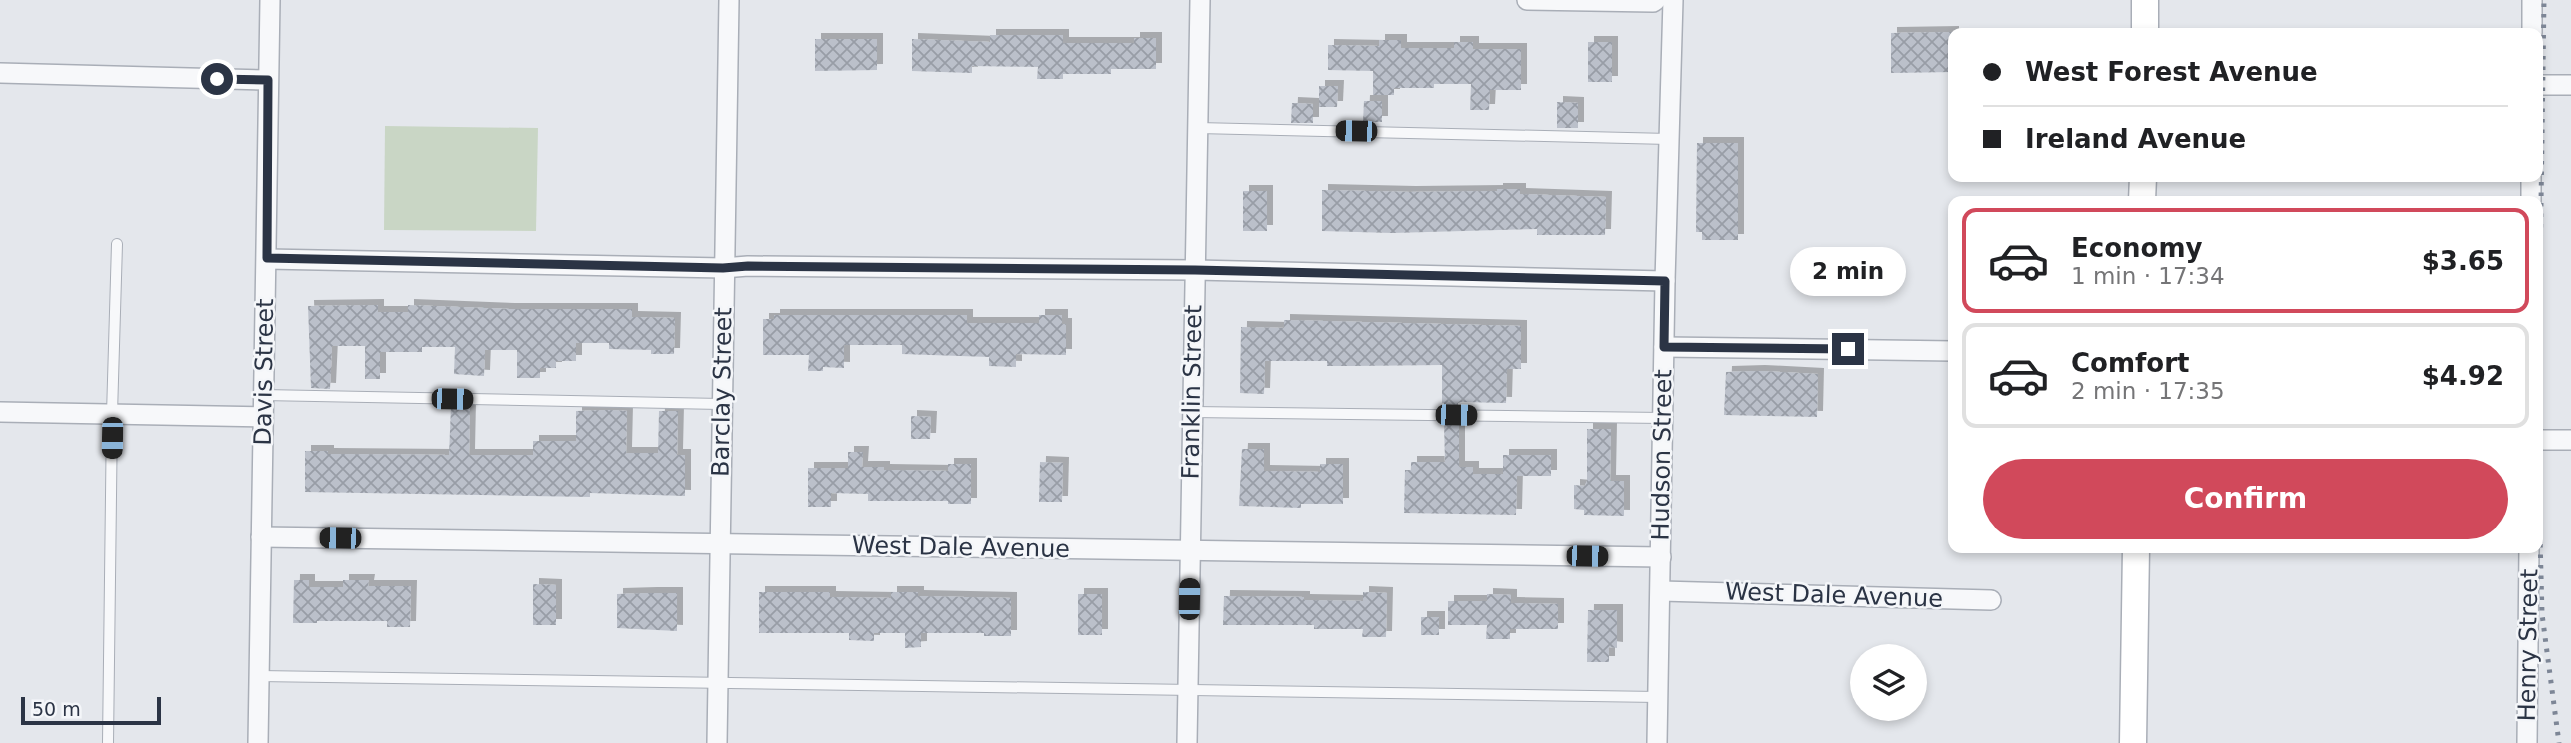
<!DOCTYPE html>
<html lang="en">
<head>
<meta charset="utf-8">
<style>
	body { margin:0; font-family:"DejaVu Sans",sans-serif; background:#f6f6f6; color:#202124; height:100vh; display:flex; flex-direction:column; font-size:26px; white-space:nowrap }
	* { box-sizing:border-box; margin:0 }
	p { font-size:23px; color:#757577 }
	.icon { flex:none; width:38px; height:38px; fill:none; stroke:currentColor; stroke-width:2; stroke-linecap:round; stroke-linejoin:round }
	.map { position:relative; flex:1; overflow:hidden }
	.drawer { position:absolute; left:1948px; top:196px; width:595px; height:357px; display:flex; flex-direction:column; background:#fff; border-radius:14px; box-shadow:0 4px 10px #0003 }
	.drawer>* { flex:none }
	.guide { position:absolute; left:1948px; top:28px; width:595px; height:154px; border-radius:14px; box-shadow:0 4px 10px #0003; display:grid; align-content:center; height:154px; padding:0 35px; background:#fff }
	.controls { position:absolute; left:1850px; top:644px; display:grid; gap:14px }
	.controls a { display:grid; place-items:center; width:77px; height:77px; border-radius:50%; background:#fff; box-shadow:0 4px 10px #0003; font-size:35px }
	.scale { position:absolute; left:21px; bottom:18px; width:140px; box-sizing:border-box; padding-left:7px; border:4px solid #2b3445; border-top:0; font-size:19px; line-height:24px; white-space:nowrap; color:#2b3445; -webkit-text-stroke:5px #f4f6f9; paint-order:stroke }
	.end { position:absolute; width:32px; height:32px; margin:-16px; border:9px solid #2b3445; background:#fff; box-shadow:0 0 0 4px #fff }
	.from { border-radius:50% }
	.bubble { position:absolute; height:49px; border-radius:24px; background:#fff; box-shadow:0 4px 10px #0003; font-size:23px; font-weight:700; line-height:49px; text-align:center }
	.car { position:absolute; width:21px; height:42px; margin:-21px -10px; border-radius:9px; box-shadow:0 0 5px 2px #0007; background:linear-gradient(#222 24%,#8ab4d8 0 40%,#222 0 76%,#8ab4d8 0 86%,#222 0) }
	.guide b { display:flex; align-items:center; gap:24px; height:66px; font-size:26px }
	.guide b+b { border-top:2px solid #e0e0e0 }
	.guide i { width:18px; height:18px; background:#202124 }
	ul { padding:12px 0 0; list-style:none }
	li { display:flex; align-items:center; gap:21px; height:105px; margin:0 14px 10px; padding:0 21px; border:4px solid #e0e0e0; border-radius:14px }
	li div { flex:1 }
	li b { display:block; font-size:26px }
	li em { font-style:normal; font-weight:700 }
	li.current { border-color:#d1495b }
	li>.icon { width:63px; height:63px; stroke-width:1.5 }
	.action { display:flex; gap:14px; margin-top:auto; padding:14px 35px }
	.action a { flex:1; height:80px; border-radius:42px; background:#d1495b; color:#fff; font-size:28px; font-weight:700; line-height:80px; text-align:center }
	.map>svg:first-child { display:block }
	.grass { fill:#c9d6c5 }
	.building { fill:url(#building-cross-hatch); filter:url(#shadow) }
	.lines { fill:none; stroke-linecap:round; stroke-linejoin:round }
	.lane-casing { stroke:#a9aeb7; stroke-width:12 }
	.street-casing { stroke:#a9aeb7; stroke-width:22 }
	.secondary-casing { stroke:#a9aeb7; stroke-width:29 }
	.lane { stroke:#f7f8fa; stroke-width:10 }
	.street { stroke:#f7f8fa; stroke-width:19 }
	.secondary { stroke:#fff; stroke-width:26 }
	.rail { stroke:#7d8696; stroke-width:5; stroke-dasharray:3.5 7; stroke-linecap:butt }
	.route { stroke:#2b3445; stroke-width:9 }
	.labels { text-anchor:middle; stroke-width:5; stroke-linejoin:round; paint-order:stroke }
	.street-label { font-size:24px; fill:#2b3445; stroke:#f4f6f9 }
</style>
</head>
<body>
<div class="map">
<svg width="2571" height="743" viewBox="0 0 2571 743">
	<defs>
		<pattern id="building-cross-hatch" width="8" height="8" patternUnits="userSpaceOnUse" patternTransform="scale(1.75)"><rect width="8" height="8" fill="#bbc0ca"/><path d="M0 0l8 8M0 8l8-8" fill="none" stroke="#989da6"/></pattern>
		<filter id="shadow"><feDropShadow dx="6" dy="-6" stdDeviation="0" flood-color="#0004"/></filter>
	</defs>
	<rect width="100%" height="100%" fill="#e4e7ec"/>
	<path class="grass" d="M385 126 538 128 536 231 384 230Z"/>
	<g class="building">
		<path d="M1953 32V72L1891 73V33Z"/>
		<path d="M990 35H1063V43H1134V38H1156V69H1111V74H1063V79H1037L1038 67 972 66V73L912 71V39L990 42Z"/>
		<path d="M815 39H877V70L815 71Z"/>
		<path d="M1379 40H1401V48H1454V42H1473V49H1521V90H1490L1489 110H1470L1471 84H1434V88H1394V95H1373V71L1328 70V45L1379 46Z"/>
		<rect x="1588" y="42" width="24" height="40"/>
		<path d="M1319 86H1338L1337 107H1319Z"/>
		<path d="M1364 101H1382V122H1363Z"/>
		<path d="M1557 102 1578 103V128H1557Z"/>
		<path d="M1292 103 1313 104V123H1291Z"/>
		<path d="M1697 143H1738V240H1702V232H1696Z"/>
		<path d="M1497 189H1520V194L1606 197 1605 235H1537V229L1392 233 1322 231V190L1410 192 1497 191Z"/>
		<rect x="1243" y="191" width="24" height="40"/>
		<path d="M378 305V312H408V305L509 309H632V317L675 318 674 354H651V350L609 349V343H576V361H556V368H540V378H517V350H485L484 376 454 374 455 347H422V352H380V379H365V346H332L330 389 311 388 308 306Z"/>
		<path d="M774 315H967V323H1039V315H1062V324H1066V355L1016 354V367L989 366V357L902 354V345H844V368L823 367V371H808L809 355H763V319H774Z"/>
		<path d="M1284 320 1521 326V369H1507L1506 403 1461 402 1458 403V408H1444V403H1442V365L1353 366H1327V361H1265L1264 394 1240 393 1241 327 1284 328Z"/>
		<path d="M1759 371 1818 374 1817 417 1724 415 1726 372Z"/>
		<path d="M451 406 470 407 469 455H533V441H576V411L608 410 627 411 626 453H658L659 411H678L677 455H685V496L590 493V497L305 492V451H328V454L449 455Z"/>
		<path d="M911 416 931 417 930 439H911Z"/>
		<path d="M1444 423H1459V467H1473V474H1503V455H1551V476H1517L1516 515 1404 513 1405 470H1411V462H1445Z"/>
		<path d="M1587 429H1611L1610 481H1624V516L1584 515V510L1574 509V485L1585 486 1587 481Z"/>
		<path d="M1242 449H1264V471L1320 472V464H1343V504H1301V508L1239 506Z"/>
		<path d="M848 452H863L862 467H884V470L948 471V464H971V504H948V501H868V494L831 493V507H808V468H848Z"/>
		<path d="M1040 462 1063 463 1062 502H1039Z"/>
		<path d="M294 580H309V587H343V580H369L368 586H411L410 627H387V621H317V623H293Z"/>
		<path d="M533 584 556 585V625H533Z"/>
		<path d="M759 592H830V597L891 598V592H918V596L1011 598V636H984V633H921V647L905 648V633H874V641L849 640V633H759Z"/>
		<path d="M1363 592 1387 593 1386 637H1362L1363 629H1314V625H1223L1224 596 1304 597V600L1363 601Z"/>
		<path d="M651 593H677V631L617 628V594Z"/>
		<rect x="1078" y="594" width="24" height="41"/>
		<path d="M1487 594 1511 595V603L1558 604V629H1510V639H1486L1487 625H1448V601H1487Z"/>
		<path d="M1588 610H1617V648L1609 647V662H1587Z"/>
		<rect x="1421" y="617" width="18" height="18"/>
	</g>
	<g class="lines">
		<defs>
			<g id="lane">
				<path d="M1198 128 1669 139"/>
				<path d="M263 395 721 404"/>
				<path d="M1192 412 1663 418"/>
				<path d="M259 676 1658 697"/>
				<path d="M108 743 112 414 117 244"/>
			</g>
			<g id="street">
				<path d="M1527 0 1653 2 1656 0"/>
				<path d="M2532 33V0"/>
				<path d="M0 73 268 80"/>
				<path d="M2538 85H2571"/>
				<path d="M2531 201V177"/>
				<path d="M267 259 723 268 748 266 1195 270 1665 281"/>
				<path d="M1664 347 1953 351"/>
				<path d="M0 412 263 417"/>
				<path d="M2538 440H2571"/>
				<path d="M261 537 1661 557"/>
				<path d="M1661 591 1991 600"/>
				<path d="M258 743 270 0"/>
				<path d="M717 743 729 0"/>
				<path d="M1187 743 1200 0"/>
				<path d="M1657 743 1665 281 1673 0"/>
				<path d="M2527 743 2529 548"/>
			</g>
			<g id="secondary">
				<path d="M2145 33V0"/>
				<path d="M2142 201 2143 177"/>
				<path d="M2133 743 2136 548"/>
			</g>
		</defs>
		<use href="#lane" class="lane-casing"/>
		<use href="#street" class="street-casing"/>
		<use href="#secondary" class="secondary-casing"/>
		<use href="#lane" class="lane"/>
		<use href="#street" class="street"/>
		<use href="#secondary" class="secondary"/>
		<g class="rail">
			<path d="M2538 406 2544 0"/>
			<path d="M2538 460 2542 614 2559 743"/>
		</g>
	</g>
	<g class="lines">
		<path class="route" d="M217 79 268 80 267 258 723 268 748 266 1195 270 1665 281 1664 347 1848 349"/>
	</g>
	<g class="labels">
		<g class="street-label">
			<text transform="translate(264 372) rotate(-89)" y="8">Davis Street</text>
			<text transform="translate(722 392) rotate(-89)" y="8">Barclay Street</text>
			<text transform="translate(1192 392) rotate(-89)" y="8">Franklin Street</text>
			<text transform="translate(1662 455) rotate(-89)" y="8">Hudson Street</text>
			<text transform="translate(961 547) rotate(1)" y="8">West Dale Avenue</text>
			<text transform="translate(1834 595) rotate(2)" y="8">West Dale Avenue</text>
			<text transform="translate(2528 645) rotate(-89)" y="8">Henry Street</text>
		</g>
	</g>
</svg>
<div class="controls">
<a><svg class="icon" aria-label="layers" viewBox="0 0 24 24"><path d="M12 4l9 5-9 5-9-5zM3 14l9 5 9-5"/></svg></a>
</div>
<div class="scale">50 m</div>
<i class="end from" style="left:217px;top:79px"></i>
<i class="end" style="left:1848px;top:349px"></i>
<div class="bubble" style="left:1790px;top:247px;width:116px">2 min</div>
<i class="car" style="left:1356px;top:131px;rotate:271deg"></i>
<i class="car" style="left:452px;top:399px;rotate:91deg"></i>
<i class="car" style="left:1456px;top:415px;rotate:91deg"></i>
<i class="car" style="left:112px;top:438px;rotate:181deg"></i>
<i class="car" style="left:340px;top:538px;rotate:271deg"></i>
<i class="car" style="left:1587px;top:556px;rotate:91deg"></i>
<i class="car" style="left:1189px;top:599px;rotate:1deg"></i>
<div class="guide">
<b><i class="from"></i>West Forest Avenue</b>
<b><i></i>Ireland Avenue</b>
</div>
<section class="drawer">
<ul>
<li class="current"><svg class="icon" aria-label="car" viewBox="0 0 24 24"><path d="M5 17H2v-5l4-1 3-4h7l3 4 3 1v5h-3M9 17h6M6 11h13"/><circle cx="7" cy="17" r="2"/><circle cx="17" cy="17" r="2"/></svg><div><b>Economy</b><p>1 min · 17:34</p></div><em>$3.65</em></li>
<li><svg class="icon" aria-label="car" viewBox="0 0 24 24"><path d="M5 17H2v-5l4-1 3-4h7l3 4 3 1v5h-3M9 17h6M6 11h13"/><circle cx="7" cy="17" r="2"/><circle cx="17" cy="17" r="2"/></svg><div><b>Comfort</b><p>2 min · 17:35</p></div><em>$4.92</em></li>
</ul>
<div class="action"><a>Confirm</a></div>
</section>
</div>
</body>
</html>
